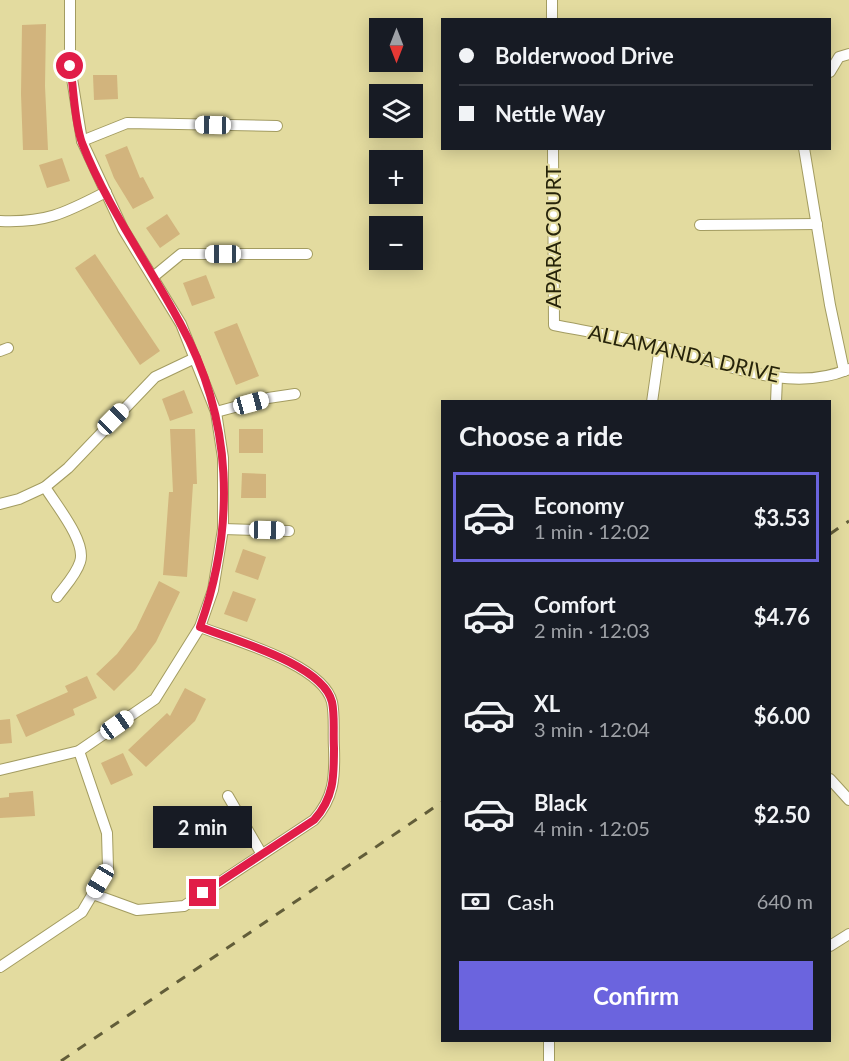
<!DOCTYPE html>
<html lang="en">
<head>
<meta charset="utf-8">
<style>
	body { margin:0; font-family:Lato,sans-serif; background:#20242c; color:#f1f3f6; height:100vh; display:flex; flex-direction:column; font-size:22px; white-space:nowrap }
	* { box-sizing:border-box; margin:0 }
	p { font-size:20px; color:#9ea1a6 }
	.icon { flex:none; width:33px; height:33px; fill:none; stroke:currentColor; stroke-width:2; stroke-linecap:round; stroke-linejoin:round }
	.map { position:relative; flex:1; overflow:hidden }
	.panel { position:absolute; left:441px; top:400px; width:390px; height:642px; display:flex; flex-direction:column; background:#171b24; border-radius:0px; box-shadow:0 3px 15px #0003 }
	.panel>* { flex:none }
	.hud { position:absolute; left:441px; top:18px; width:390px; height:132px; border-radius:0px; box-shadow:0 3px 15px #0003; display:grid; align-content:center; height:132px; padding:0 18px; background:#171b24 }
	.needle { width:39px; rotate:180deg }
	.buttons { position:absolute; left:369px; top:18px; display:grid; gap:12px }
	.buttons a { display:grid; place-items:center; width:54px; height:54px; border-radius:0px; background:#171b24; box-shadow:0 3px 15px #0003; font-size:30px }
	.end { position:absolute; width:27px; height:27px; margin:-14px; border:8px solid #e11d48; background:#fff; box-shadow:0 0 0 3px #fff }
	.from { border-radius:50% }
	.bubble { position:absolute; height:42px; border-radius:0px; background:#171b24; box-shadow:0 3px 15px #0003; font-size:20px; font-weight:700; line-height:42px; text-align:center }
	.car { position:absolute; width:18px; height:36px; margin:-18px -9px; border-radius:8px; box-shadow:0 0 4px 2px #0007; background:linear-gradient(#fff 24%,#345 0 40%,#fff 0 76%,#345 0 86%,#fff 0) }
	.hud b { display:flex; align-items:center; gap:21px; height:57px; font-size:22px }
	.hud b+b { border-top:2px solid #363941 }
	.hud i { width:15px; height:15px; background:#f1f3f6 }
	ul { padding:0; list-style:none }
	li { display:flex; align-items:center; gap:18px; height:90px; margin:0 12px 9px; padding:0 6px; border:3px solid transparent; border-radius:0px }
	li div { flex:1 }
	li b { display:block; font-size:22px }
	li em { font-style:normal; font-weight:700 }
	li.selected { border-color:#6b64de }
	li>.icon { width:54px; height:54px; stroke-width:1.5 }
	h2 { padding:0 18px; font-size:27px; line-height:72px }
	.pay { display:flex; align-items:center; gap:15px; height:66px; padding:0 18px; font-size:22px }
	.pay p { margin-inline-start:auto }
	.cta { display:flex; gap:12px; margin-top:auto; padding:12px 18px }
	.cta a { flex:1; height:69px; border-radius:0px; background:#6b64de; color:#fff; font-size:24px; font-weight:700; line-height:69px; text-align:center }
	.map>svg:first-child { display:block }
	.building { fill:#d2b47d }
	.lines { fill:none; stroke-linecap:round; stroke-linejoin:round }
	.minor-casing { stroke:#a39c61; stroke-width:12 }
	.minor { stroke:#fff; stroke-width:10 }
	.rail { stroke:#625d39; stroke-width:3; stroke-dasharray:10 10; stroke-linecap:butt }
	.route { stroke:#e11d48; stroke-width:8 }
	.labels { text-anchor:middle; stroke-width:4.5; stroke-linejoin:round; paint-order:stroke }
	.street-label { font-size:21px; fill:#26230a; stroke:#e3db9f }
</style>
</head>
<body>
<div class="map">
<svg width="849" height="1061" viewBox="0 0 849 1061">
	<rect width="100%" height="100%" fill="#e3db9f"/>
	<g class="building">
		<path d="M46 24 45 86 48 150H23L21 94 22 25Z"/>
		<path d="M93 75H117L118 99 94 100Z"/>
		<path d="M127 146 140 178 143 177 154 198 133 209 114 178 105 155Z"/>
		<path d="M62 158 70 181 47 188 39 165Z"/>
		<path d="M167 214 180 234 160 248 146 228Z"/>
		<path d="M95 254 160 351 140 365 75 268Z"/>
		<path d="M206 275 215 298 192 306 183 283Z"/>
		<path d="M237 323 259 376 236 385 214 332Z"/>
		<path d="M184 390 193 413 170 421 162 399Z"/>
		<path d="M170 429H195L197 484H193L187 577 163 575 169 492H173Z"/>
		<rect x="239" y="429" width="24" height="24"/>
		<path d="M242 473 266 474V498H241Z"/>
		<path d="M243 549 266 557 258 580 235 572Z"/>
		<path d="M159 581 180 592 156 642 135 670 114 691 96 674 117 654 136 629Z"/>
		<path d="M233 591 256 599 247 622 224 614Z"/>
		<path d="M87 676 97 698 73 709 75 715 26 737 16 715 68 692 65 686Z"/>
		<path d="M185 688 206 699 195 721 146 767 128 750 167 713 170 716Z"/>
		<path d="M10 719 12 743 0 744V720Z"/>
		<path d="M123 753 133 775 111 785 101 763Z"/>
		<path d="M33 791 35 816 0 818V798L9 797V793Z"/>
	</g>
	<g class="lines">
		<defs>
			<g id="minor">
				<path d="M552 0V20"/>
				<path d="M830 72 839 57 849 54"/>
				<path d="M82 141 127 123 277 126"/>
				<path d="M553 148 554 325C590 332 626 338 662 347 721 362 789 395 849 369"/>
				<path d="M804 148 830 305 844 371"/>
				<path d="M0 221C47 223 65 213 106 192"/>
				<path d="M700 225 817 224"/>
				<path d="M153 277 181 254H307"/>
				<path d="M0 351 8 348"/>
				<path d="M652 402 660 346"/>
				<path d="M776 402 777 378"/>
				<path d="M216 412 268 398 295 394"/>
				<path d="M45 487C56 505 87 542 80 562 76 575 65 586 57 597"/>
				<path d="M0 504 19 499 45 487 68 468 155 377 195 358"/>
				<path d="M223 529 289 531"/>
				<path d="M0 770 79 751 155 699 200 627 213 590 223 529V458L216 412 181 324 123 229 82 141 70 66V0"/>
				<path d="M830 779 849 800"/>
				<path d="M228 796 261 853"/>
				<path d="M93 894 137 910 184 906 314 820C334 798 335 777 334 748 333 733 335 716 332 702 323 664 233 640 200 627"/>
				<path d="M830 946 849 934"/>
				<path d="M0 967 82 912 108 868 107 833 79 751"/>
				<path d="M549 1061V1041"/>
			</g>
		</defs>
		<use href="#minor" class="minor-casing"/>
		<use href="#minor" class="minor"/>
		<g class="rail">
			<path d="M830 534 849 521"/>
			<path d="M61 1061 442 802"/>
		</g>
	</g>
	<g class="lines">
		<path class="route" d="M70 66C74 89 74 121 82 143 107 207 148 263 180 323 233 419 236 525 200 627 233 640 323 664 332 702 335 716 333 733 334 748 334 777 334 798 314 820L203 893"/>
	</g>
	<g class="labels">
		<g class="street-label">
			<text transform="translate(554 237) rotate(-90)" y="7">APARA COURT</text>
			<text transform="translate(684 354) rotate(13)" y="7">ALLAMANDA DRIVE</text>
		</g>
	</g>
</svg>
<div class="buttons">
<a><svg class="needle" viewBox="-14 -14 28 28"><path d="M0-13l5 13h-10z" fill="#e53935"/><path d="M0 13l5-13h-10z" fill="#9ea1a6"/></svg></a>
<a><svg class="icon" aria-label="layers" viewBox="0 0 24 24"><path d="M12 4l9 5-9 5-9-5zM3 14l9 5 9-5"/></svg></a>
<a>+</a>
<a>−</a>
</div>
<i class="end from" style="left:70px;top:66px"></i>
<i class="end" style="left:203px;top:893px"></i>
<div class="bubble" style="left:153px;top:806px;width:99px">2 min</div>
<i class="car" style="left:213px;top:125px;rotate:271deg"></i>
<i class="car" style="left:223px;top:254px;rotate:270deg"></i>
<i class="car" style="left:251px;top:403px;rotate:75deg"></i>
<i class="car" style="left:113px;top:419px;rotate:45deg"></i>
<i class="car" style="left:267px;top:530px;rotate:91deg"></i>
<i class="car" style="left:117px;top:725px;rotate:55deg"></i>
<i class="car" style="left:100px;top:881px;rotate:211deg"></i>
<div class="hud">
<b><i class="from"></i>Bolderwood Drive</b>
<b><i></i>Nettle Way</b>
</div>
<section class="panel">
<h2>Choose a ride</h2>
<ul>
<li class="selected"><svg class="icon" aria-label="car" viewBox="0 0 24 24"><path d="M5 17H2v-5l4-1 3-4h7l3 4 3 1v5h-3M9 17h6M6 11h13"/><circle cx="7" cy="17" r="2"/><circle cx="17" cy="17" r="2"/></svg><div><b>Economy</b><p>1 min · 12:02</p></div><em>$3.53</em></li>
<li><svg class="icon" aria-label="car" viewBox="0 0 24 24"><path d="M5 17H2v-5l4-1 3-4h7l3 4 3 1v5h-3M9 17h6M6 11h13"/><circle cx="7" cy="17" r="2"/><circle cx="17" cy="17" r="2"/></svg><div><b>Comfort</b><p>2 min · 12:03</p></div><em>$4.76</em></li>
<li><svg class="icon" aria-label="car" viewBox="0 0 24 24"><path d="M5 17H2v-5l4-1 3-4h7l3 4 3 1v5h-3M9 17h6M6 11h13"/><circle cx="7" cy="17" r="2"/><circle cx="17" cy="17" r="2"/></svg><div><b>XL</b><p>3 min · 12:04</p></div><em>$6.00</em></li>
<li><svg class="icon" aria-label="car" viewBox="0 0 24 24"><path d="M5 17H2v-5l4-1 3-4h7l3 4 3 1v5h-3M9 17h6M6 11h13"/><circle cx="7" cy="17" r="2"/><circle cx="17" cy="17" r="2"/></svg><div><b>Black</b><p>4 min · 12:05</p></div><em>$2.50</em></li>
</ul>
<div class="pay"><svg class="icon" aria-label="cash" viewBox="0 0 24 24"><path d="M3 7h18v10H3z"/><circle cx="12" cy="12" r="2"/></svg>Cash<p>640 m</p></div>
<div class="cta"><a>Confirm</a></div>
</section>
</div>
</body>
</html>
